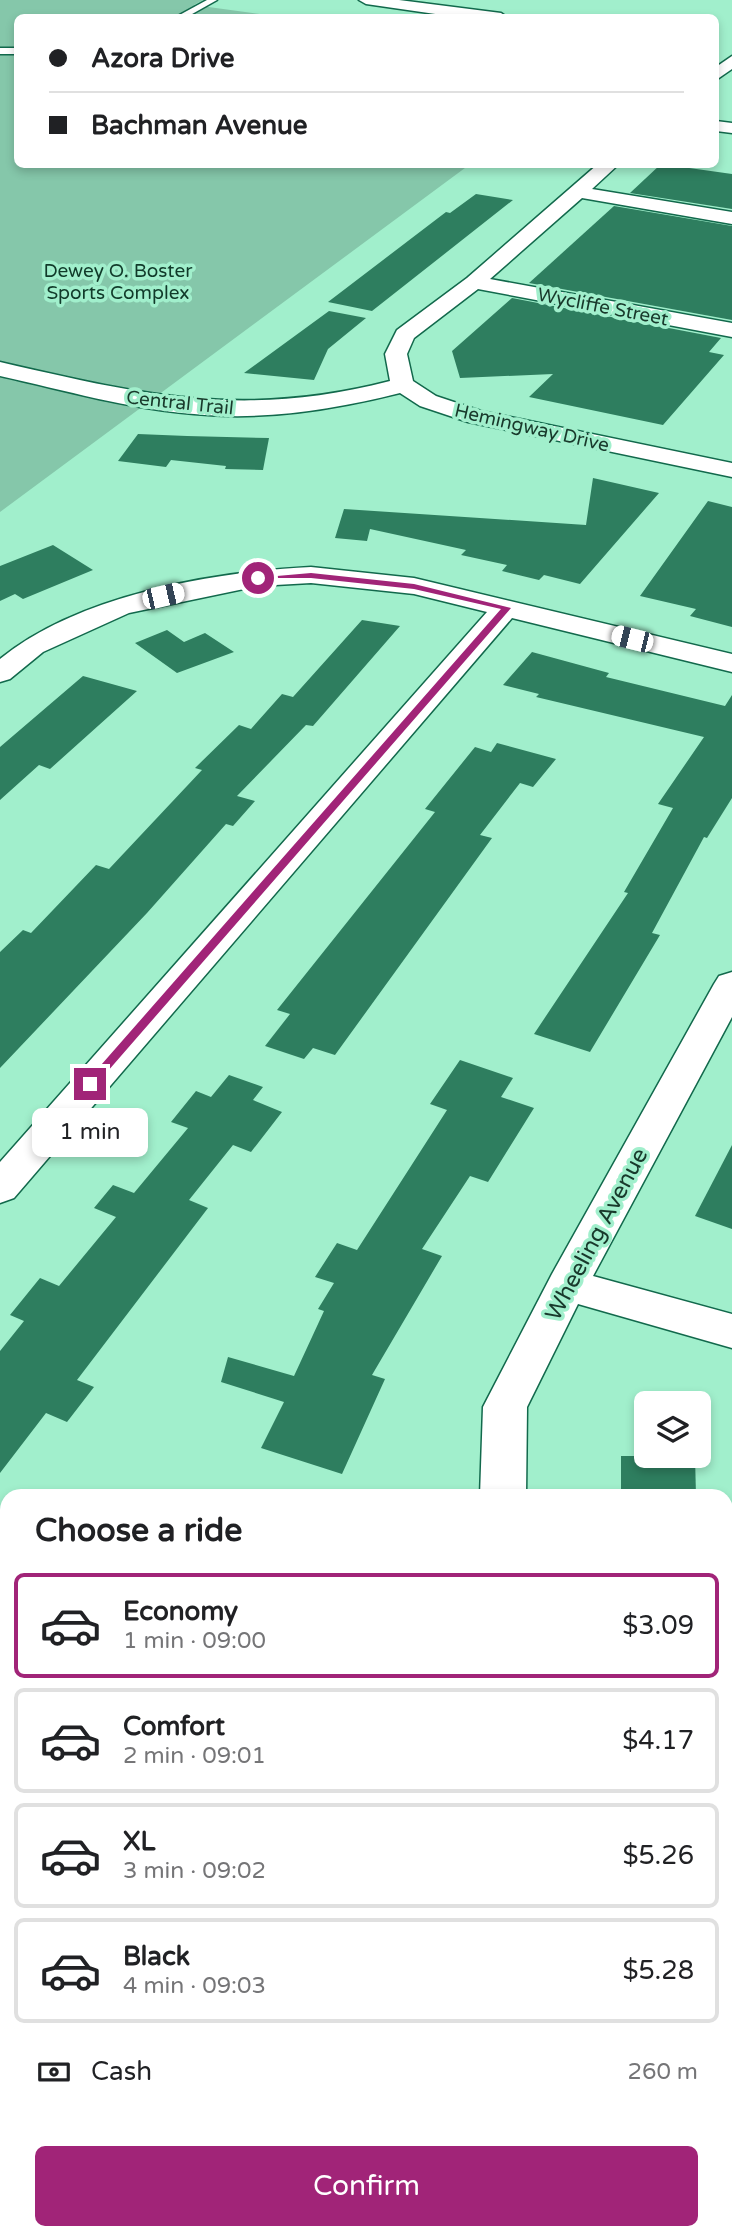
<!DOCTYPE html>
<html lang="en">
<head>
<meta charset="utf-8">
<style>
	body { margin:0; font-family:"Varela Round",sans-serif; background:#f6f6f6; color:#202124; height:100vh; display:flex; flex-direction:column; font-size:26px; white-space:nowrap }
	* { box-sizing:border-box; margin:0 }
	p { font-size:23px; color:#757577 }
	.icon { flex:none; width:38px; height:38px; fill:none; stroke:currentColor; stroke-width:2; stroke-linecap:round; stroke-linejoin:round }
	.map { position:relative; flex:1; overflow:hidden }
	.details { position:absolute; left:0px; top:1489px; width:733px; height:751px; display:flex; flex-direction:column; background:#fff; border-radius:21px 21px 0 0; box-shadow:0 4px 10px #0003 }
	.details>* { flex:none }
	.guide { position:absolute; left:14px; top:14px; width:705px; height:154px; border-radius:10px; box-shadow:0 4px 10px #0003; display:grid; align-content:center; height:154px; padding:0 35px; background:#fff }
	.fabs { position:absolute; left:634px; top:1391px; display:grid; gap:14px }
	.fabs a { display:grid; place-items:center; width:77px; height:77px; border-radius:10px; background:#fff; box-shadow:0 4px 10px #0003; font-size:35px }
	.end { position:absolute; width:32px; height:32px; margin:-16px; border:9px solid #a12478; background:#fff; box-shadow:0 0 0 4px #fff }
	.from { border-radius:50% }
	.bubble { position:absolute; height:49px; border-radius:10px; background:#fff; box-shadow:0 4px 10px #0003; font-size:23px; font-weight:600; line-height:49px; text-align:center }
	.car { position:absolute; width:21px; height:42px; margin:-21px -10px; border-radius:9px; box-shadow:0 0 5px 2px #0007; background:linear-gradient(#fff 24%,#345 0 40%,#fff 0 76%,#345 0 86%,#fff 0) }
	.guide b { display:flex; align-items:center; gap:24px; height:66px; font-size:26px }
	.guide b+b { border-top:2px solid #e0e0e0 }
	.guide i { width:18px; height:18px; background:#202124 }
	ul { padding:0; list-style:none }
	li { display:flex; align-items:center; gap:21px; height:105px; margin:0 14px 10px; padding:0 21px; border:4px solid #e0e0e0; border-radius:10px }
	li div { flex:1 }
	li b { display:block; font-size:26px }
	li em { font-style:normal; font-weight:600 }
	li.current { border-color:#a12478 }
	li>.icon { width:63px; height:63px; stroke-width:1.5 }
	h2 { padding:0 35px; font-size:32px; line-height:84px }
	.pay { display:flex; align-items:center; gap:18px; height:77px; padding:0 35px; font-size:26px }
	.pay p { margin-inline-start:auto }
	.action { display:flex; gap:14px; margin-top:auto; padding:14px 35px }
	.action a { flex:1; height:80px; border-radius:10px; background:#a12478; color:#fff; font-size:28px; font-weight:600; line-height:80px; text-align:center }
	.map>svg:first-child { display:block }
	.green { fill:#85c7aa }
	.building { fill:#2e7e5f }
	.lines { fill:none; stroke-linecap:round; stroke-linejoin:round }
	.lane-casing { stroke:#12694c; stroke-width:3 }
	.street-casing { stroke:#12694c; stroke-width:3 }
	.secondary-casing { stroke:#12694c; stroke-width:3 }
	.lane { fill:#fff; fill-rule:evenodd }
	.street { fill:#fff; fill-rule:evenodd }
	.secondary { fill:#fff; fill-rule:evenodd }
	.route { fill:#a12478 }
	.labels { text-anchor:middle; stroke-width:7; stroke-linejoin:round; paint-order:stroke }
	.far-park-label { font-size:19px; fill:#113a2a; stroke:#a1efcc }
	.far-street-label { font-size:19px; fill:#18392b; stroke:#a1efcc }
	.street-label { font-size:23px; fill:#18392b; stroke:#a1efcc }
</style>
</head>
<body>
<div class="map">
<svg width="732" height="2239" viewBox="0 0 732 2239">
	<rect width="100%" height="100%" fill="#a1efcc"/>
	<path class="green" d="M0 0H203L194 5 282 17 18 18V164L469 165 0 512Z"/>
	<g class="building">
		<path d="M661 164 732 174V209L630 193Z"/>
		<path d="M476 194 513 200 372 311 328 302 446 212 450 213Z"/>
		<path d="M614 206 732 226V320L529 283Z"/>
		<path d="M512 298 721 338 709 352 724 355 663 425 529 397 553 374 460 378 452 351Z"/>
		<path d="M329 311 366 318 328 349 314 380 244 373Z"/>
		<path d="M138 434 187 436 269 438 263 470 225 469 226 466 171 460 166 467 118 461Z"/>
		<path d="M593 478 659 493 580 584 544 575 539 580 502 571 507 565 461 555 466 550 370 529 367 541 335 538 344 509 586 525Z"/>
		<path d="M708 501 732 507V627L690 616 696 609 640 596Z"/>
		<path d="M53 545 93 570 23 599 15 594 0 601V566Z"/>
		<path d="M362 620 400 626 313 726 306 725 237 796 255 801 233 826 226 824 147 913 0 1068V952L23 930 31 933 96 865 109 869 202 770 195 768 239 725 251 729 282 694 293 697Z"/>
		<path d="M167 630 184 642 205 633 234 652 177 673 135 643Z"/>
		<path d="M532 652 609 673 606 677 725 706 732 695V798L707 838 704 837 652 933 660 935 590 1052 534 1034 628 893 624 892 673 808 658 804 704 737 536 697 539 694 503 685Z"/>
		<path d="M83 676 137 691 50 769 39 765 0 800V747Z"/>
		<path d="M497 743 556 759 533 787 520 783 480 835 492 838 335 1055 313 1048 304 1059 265 1046 290 1014 277 1010 435 812 425 809 475 747 491 752Z"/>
		<path d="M460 1060 513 1078 501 1097 534 1108 488 1182 470 1176 422 1249 442 1256 372 1375 385 1379 342 1474 261 1448 284 1402 221 1382 228 1357 294 1376 324 1311 318 1309 334 1283 315 1277 337 1243 357 1250 447 1110 430 1104Z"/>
		<path d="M229 1075 263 1087 253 1100 282 1112 251 1152 233 1145 189 1200 208 1208 77 1380 94 1387 67 1422 46 1413 0 1473V1351L24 1321 10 1315 40 1278 59 1286 116 1217 94 1208 113 1185 134 1193 188 1128 171 1122 196 1091 211 1097Z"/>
		<path d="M732 1145V1229L695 1216Z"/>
		<path d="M621 1456H695L696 1496H621Z"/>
	</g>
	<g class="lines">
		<defs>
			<g id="lane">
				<path d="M207 0H217L185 18H174Z"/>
				<rect x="0" y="48" width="18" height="6"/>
			</g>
			<g id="street">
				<path d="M359 0H399L501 13 508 18H463L366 4Z"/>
				<path d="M732 56V69L716 80V67Z"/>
				<path d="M716 121 732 123V133L716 131Z"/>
				<path d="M598 164H619L592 189 732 212V224L582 198 490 279 732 323V337L478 289 414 338 407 354 413 381 436 396 481 411 732 463V477L468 422 420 406 400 393C332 410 263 421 194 414 128 409 64 390 0 376V362C143 395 243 419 390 381L385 354 397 330 467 278Z"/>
				<path d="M311 567 414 578 732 654V672L512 618 14 1198 0 1203V1162L487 612 414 594 311 583 258 586 129 613 43 652 10 679 0 682V659C78 595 212 572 311 567Z"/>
				<path d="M732 972V1017L593 1276 732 1314V1348L578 1304 527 1407 526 1496H480L483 1407 552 1274 714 984 719 976Z"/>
				<path d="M616 2233H678L680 2239H618Z"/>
			</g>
			<g id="secondary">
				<rect x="726" y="1962" width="6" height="58"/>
				<path d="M7 2119V2179L0 2181V2121Z"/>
			</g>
		</defs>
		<use href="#lane" class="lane-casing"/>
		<use href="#street" class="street-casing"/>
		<use href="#secondary" class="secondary-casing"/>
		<use href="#lane" class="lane"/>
		<use href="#street" class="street"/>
		<use href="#secondary" class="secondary"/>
	</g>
	<path class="route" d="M311 573 414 584 511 608 94 1087H87V1081L501 609 414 589 311 578H254Z"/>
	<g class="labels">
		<g class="far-park-label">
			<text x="118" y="277">Dewey O. Boster<tspan x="118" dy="22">Sports Complex</tspan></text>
		</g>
		<g class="far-street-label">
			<text transform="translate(603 306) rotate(11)" y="7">Wycliffe Street</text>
			<text transform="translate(180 402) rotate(6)" y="7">Central Trail</text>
			<text transform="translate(532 427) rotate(13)" y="7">Hemingway Drive</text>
		</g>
		<g class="street-label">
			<text transform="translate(596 1234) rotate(-62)" y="8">Wheeling Avenue</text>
		</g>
	</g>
</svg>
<div class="fabs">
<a><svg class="icon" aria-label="layers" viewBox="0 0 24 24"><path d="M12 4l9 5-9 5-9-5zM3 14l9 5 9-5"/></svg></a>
</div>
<i class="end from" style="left:258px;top:578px"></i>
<i class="end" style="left:90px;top:1084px"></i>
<div class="bubble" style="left:32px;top:1108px;width:116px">1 min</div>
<i class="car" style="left:163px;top:596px;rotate:77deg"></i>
<i class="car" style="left:632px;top:639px;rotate:284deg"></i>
<div class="guide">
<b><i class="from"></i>Azora Drive</b>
<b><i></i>Bachman Avenue</b>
</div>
<section class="details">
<h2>Choose a ride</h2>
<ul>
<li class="current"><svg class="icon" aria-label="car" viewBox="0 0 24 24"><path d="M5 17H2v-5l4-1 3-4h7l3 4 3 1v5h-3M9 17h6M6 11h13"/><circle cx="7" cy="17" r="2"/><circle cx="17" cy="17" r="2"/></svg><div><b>Economy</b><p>1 min · 09:00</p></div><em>$3.09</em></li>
<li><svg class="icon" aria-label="car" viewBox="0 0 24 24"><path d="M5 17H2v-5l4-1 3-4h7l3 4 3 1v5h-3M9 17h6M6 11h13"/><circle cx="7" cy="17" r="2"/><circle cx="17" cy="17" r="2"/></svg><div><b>Comfort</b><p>2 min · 09:01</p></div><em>$4.17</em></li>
<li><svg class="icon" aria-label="car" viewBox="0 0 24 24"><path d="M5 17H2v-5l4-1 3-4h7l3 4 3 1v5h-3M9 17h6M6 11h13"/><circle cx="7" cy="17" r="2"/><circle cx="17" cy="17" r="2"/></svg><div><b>XL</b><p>3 min · 09:02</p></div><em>$5.26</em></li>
<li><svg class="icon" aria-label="car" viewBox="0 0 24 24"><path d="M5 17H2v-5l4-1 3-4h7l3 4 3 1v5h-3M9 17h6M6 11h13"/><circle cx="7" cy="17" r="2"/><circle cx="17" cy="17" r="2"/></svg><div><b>Black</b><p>4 min · 09:03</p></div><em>$5.28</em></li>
</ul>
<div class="pay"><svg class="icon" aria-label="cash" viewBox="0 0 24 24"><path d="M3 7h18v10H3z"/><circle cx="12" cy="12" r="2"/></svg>Cash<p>260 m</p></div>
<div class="action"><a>Confirm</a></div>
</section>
</div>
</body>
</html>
